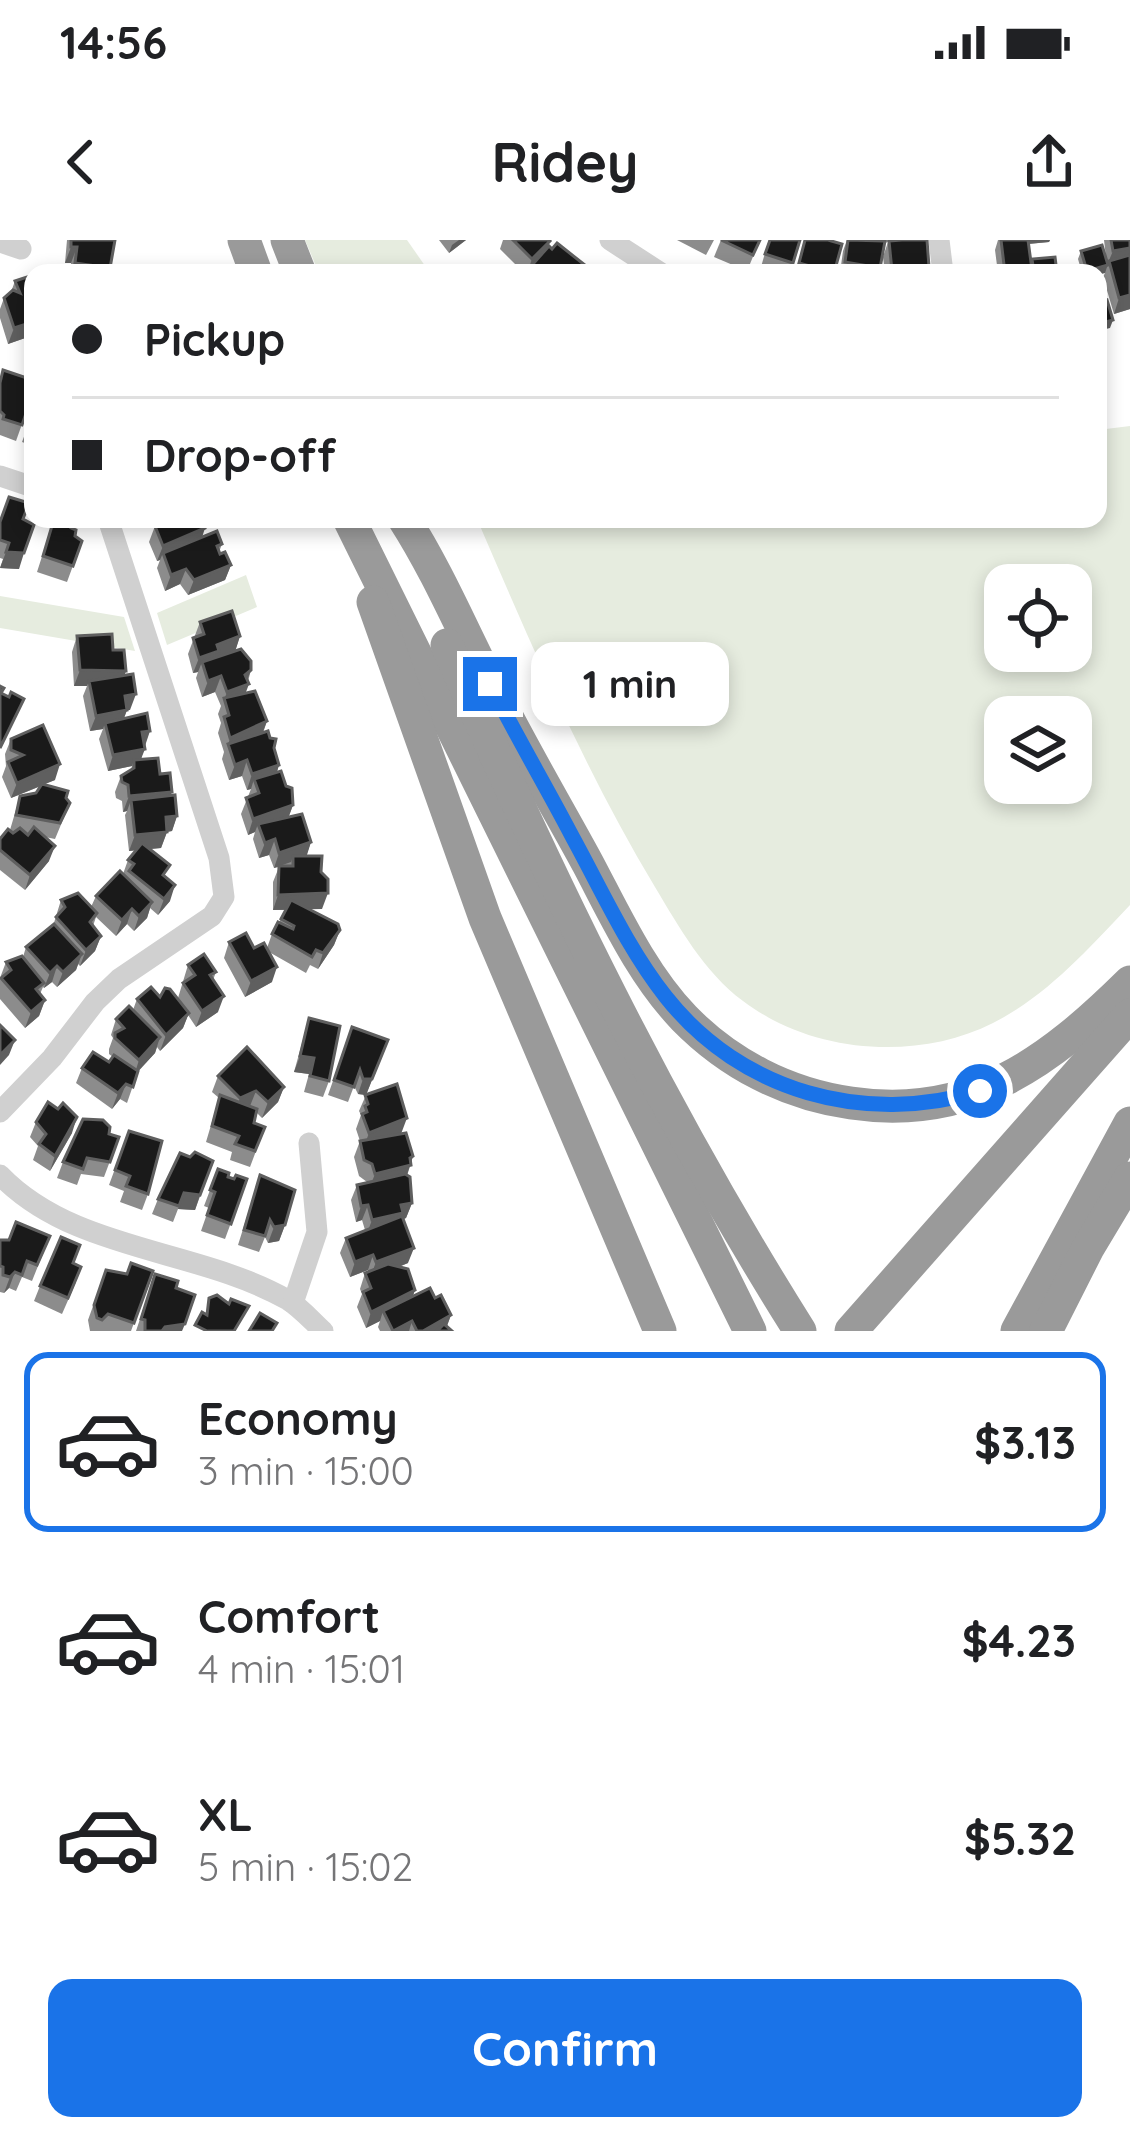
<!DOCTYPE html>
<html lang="en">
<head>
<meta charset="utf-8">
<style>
	body { margin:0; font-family:Quicksand,sans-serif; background:#f6f6f6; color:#202124; height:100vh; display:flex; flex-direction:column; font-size:45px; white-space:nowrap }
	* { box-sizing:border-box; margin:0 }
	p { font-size:39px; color:#757577 }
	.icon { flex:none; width:66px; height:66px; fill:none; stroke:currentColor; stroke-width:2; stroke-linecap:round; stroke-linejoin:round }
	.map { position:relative; height:1091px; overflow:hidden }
	.panel { display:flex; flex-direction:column; background:#fff; flex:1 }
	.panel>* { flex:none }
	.guide { position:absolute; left:24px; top:24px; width:1083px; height:264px; border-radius:24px; box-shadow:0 6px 18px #0003; display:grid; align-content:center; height:264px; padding:0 48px; background:#fff }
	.fabs { position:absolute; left:984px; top:324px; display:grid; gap:24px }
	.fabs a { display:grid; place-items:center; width:108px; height:108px; border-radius:24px; background:#fff; box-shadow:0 6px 18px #0003; font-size:60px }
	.end { position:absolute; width:54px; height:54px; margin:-27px; border:15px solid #1a73e8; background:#fff; box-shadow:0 0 0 6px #fff }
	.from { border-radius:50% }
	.bubble { position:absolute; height:84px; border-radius:24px; background:#fff; box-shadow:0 6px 18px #0003; font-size:39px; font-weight:700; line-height:84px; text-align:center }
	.guide b { display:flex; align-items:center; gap:42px; height:114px; font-size:45px }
	.guide b+b { border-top:3px solid #e0e0e0 }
	.guide i { width:30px; height:30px; background:#202124 }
	ul { padding:21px 0 0; list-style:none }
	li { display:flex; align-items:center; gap:36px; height:180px; margin:0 24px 18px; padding:0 24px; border:6px solid transparent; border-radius:24px }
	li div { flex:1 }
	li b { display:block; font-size:45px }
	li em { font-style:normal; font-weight:700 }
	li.on { border-color:#1a73e8 }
	li>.icon { width:108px; height:108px; stroke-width:1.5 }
	.button { display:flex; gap:24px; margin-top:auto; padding:24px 48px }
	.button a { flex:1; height:138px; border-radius:24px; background:#1a73e8; color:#fff; font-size:48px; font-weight:700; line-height:138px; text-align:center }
	.status { display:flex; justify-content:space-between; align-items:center; height:84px; padding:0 60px; background:#fff; direction:ltr }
	.status svg { height:33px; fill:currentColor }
	header { display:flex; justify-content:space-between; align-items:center; height:156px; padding:0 48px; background:#fff; font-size:54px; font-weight:700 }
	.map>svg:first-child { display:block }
	.green { fill:#e6ecdf; fill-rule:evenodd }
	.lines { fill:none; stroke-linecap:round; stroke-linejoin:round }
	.minor { stroke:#d0d0d0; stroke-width:21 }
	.highway { stroke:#9a9a9a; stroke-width:33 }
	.wall { fill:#8c8c8c }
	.shaded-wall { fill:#5f5f5f }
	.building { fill:#1a1a1a; stroke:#5f5f5f; stroke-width:3 }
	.route { stroke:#1a73e8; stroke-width:15 }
</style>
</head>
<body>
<div class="status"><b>14:56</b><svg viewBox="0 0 49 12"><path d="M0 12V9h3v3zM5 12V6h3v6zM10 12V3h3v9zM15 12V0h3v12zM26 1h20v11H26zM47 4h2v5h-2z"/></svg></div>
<header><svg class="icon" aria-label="back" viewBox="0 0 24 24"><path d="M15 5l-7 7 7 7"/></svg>Ridey<svg class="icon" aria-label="share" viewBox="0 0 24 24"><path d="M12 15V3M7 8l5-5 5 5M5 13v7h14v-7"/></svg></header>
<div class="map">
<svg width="1130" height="1091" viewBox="0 0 1130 1091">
	<rect width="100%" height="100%" fill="#fff"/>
	<g class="green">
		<path d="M305 0H407L430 33H319Z"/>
		<path d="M1130 186V665C1089 708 1047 756 993 783 916 822 811 813 743 761 704 732 679 687 655 647 584 529 531 404 477 279H1098V190ZM1005 345H1071V411H1005ZM1005 477H1071V543H1005Z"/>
		<path d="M246 335 257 367 167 405 157 373Z"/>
		<path d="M0 356 124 377 135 411 0 388Z"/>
	</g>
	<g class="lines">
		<g class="minor">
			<path d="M610 0 661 33"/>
			<path d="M939 0 943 33"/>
			<path d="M0 2 21 9"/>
			<path d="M0 236 33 247"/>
			<path d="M0 872 52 818 95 762 119 739 212 676 224 657 219 618 108 279"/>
			<path d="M0 935C74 1012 197 1008 288 1060 301 1068 312 1081 323 1091"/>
			<path d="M293 1063 317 992 309 903"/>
		</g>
		<g class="highway">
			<path d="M244 0 256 33"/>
			<path d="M287 0 300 33"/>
			<path d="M349 279 750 1091"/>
			<path d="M404 279C438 332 463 392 492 448 522 508 556 565 588 624 616 677 642 734 684 778 729 824 787 854 851 863 971 881 1049 822 1130 742"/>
			<path d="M373 362 485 678 660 1091"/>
			<path d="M447 405C549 640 663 874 800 1091"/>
			<path d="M851 1091 1130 775"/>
			<path d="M1017 1091 1130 883"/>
			<path d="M1046 1091 1088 1008 1130 938"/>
		</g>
	</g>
	<g class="wall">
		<path d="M67 0H115L108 33H70L71 23H65Z"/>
		<path d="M439 0H466L449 13Z"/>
		<path d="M503 0H549L548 8 586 26 583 33H524L500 9Z"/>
		<path d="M677 0H714L706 15Z"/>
		<path d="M721 0H760L747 31 714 17Z"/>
		<path d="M769 0H800L790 33H769L760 30Z"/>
		<path d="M805 0 834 33H795Z"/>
		<path d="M847 0 880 28 879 33H840L843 11Z"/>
		<path d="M885 0H927V33H885L883 17 888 2 885 3Z"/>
		<path d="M998 0H1050L1049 2 1029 4 1031 22 1057 33H998L995 10Z"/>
		<path d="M1104 0H1130V69L1114 74 1103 37 1105 33H1082L1078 19 1081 11 1106 17Z"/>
		<path d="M33 35V102L28 97 8 104 0 78V69L4 58 11 52 15 41Z"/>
		<path d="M3 130 33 153 16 201 0 195V138Z"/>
		<path d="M33 173V206L22 202Z"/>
		<path d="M23 279 19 329 0 328 3 319 0 318V281Z"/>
		<path d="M54 279 71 288 75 296 82 301 67 342 37 332Z"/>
		<path d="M163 279H203L202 297 222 304 219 312 231 325 225 340 188 355 180 344 165 351 157 328 160 320 157 321 149 302 155 286 163 281Z"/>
		<path d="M200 382 240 396 235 411 251 430 245 453 267 481 263 493 274 508 279 525 277 532 293 565 289 576 311 602 306 616 322 669H309L340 690 334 705 318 729 310 725 306 733 269 712 272 742 245 757 224 718 229 702 254 708H267L272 694 286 670H273V642L279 627 274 628 269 615 259 618 253 599 255 592 248 595 241 574 251 549 247 550 242 536 229 540 222 519 224 512 218 493 221 483 218 474 221 466 215 452 202 457 196 438 198 432 193 433 188 414Z"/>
		<path d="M77 396 113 410 126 431 124 436 130 470H127L124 478 144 506 141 520 160 534 170 556 177 576 172 591 167 592 161 608 149 609 166 637 170 661 158 675 150 668 147 678 134 691 127 684 116 696 96 677 93 686 101 696 95 711 80 726 78 724 76 730 57 747 52 742 44 748 43 747 40 754 45 760 39 776 25 788 0 759V738L6 722 23 717 26 707 53 686 61 660 91 667 96 656 123 634 128 620 136 610 129 611 125 575 127 571 123 572 122 561 116 558 115 552 121 536 131 530 132 526 108 531 99 499 103 489 90 491 83 456 87 446H74L72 412Z"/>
		<path d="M11 499 55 540 44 544 66 558 70 563 55 599 45 597 49 621 25 650 0 630V599L10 590 20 556 36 553 41 546 11 558 2 537 6 526 5 514Z"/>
		<path d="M188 725 216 732 213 740 218 772 196 787 188 775 183 788 160 811 157 807 155 813 138 831 127 863 120 859 112 869 76 843 82 828 109 822 113 817 109 814V809L113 798 111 795 116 779 133 770 137 759 178 758Z"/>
		<path d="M309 778 329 841 323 857 304 852 309 834 294 832Z"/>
		<path d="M352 787 388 800 366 855 400 894 413 916 407 936 412 963 406 978 403 979 408 1023 399 1027 415 1050 413 1056 435 1058 451 1075 447 1086 452 1091H380L378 1087 380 1081 366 1088 357 1067 362 1054 360 1049 365 1033 368 1032V1030L350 1037 340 1013 346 998 365 990 362 980 356 982 351 960 357 945 367 942 359 936 354 917 360 901 356 889 361 875 359 871 366 855 358 854 354 846 348 862 328 855Z"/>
		<path d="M218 836 284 847 278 862 262 878 256 872 254 883 265 887 250 927 230 920 232 912 206 902 219 858 212 852Z"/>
		<path d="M36 882 72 893 50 931 33 920 38 906 30 897Z"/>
		<path d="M129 891 148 954 142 970 120 962 124 951 109 945Z"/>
		<path d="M109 894 119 897 104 937 81 934 77 945 57 938 63 922Z"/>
		<path d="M190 917 213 921 195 970 178 969 173 982 152 974 158 959Z"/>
		<path d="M218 929 228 937 234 939H247L225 999 201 991 209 968 204 966Z"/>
		<path d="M260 935 285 985 279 1001 268 1003 265 997 259 1012 238 1005Z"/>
		<path d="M50 996 32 1041 22 1037 16 1051 9 1048 4 1053 0 1052V999L9 1000Z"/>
		<path d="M74 1023 76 1042 62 1074 34 1061 40 1046Z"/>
		<path d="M106 1030 127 1034 153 1031 131 1091H90L88 1080Z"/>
		<path d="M155 1034 176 1048 182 1091H136Z"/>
	</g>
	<g class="shaded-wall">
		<path d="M459 0H466L449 13 452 5Z"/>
		<path d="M1029 0H1050L1049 2 1027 4Z"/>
		<path d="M550 1 544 17 527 33 532 19Z"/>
		<path d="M71 7H77L71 23H65Z"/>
		<path d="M1130 8V23L1109 21 1105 33 1098 35V33H1086L1087 31 1107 25 1113 11Z"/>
		<path d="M75 23 110 28 108 33H72Z"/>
		<path d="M929 27 927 33H891L892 31Z"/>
		<path d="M1130 55V69L1114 74 1119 58Z"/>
		<path d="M1113 80 1110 88 1098 91V84Z"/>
		<path d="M33 82 28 97 8 104 14 88Z"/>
		<path d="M205 288 200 304 163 313 160 320 157 321 163 306Z"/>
		<path d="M6 312 24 313 19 329 0 328Z"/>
		<path d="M231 325 225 340 188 355 194 340Z"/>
		<path d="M186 329 180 344 165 351 171 335Z"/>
		<path d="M240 396 235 412 202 422 198 432 193 433 199 418 217 405Z"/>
		<path d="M80 430 126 431 120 447 89 441 87 446H74Z"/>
		<path d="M251 430 245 446 249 444 243 460H224L227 452Z"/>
		<path d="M221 436 215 452 202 457 208 441Z"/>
		<path d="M136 454 130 470 119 471 125 456Z"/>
		<path d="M127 470 121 486 105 483 103 489 90 491 96 476Z"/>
		<path d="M267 481 261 497 228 505 230 498Z"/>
		<path d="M150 491 145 506 142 492Z"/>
		<path d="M145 509 139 524 134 520 132 526 108 531 113 515Z"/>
		<path d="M247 520 242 536 229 540 235 525Z"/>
		<path d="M60 524 55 540 11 558 17 543Z"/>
		<path d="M279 525 274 541 254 539 251 549 247 550 252 534Z"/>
		<path d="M172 552 166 567 131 560 127 571 123 572 129 556Z"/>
		<path d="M293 565 287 581 258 584 255 592 248 595 253 579Z"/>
		<path d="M177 576 172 591 160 593 166 577Z"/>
		<path d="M167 592 161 608 129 611 135 595Z"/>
		<path d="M275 599 269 615 259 618 265 603Z"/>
		<path d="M311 602 306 618 293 616 291 622 274 628 279 613Z"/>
		<path d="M55 606 49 621 25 650 30 635Z"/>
		<path d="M175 645 170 661 158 675 164 659Z"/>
		<path d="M328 653 322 669 273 670 278 655Z"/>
		<path d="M152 662 147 678 134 691 139 676Z"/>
		<path d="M132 669 127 684 116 696 122 680Z"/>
		<path d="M340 690 334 705 318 729 323 713Z"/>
		<path d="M101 696 95 711 80 726 86 710Z"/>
		<path d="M82 714 76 730 57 747 63 732Z"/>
		<path d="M57 726 52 742 44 748 50 733Z"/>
		<path d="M277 727 272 742 245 757 251 741Z"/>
		<path d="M224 756 218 772 196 787 202 771Z"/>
		<path d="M45 760 39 776 25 788 31 772Z"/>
		<path d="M189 773 183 788 160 811 166 795Z"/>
		<path d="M160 797 155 813 134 836 139 820Z"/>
		<path d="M15 800 9 815 0 825V815Z"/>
		<path d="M388 800 366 855 358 854 363 839Z"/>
		<path d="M300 816 314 818 309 834 294 832Z"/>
		<path d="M126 844 120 859 112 869 118 853Z"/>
		<path d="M284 847 278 862 262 878 268 862Z"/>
		<path d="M256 851 250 866 234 874 240 858Z"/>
		<path d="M77 877 72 893 50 931 55 916Z"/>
		<path d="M407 878 401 894 363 909 369 893Z"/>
		<path d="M413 916 405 941 369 949 375 934Z"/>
		<path d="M184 953 200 955 195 970 178 969Z"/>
		<path d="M412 963 406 978 366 996 372 980 401 965Z"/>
		<path d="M368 965 362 980 356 982 361 966Z"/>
		<path d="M285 985 279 1001 268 1003 274 987Z"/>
		<path d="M414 1008 408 1023 370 1038 376 1022Z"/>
		<path d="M373 1015 368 1030 350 1037 355 1022Z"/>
		<path d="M15 1032 9 1048 4 1053 10 1037Z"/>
		<path d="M415 1050 409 1066 383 1071 380 1081 366 1088 371 1072Z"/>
		<path d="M451 1075 445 1091H423Z"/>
		<path d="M412 1081 409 1091H393Z"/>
		<path d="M185 1084 182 1091H162L165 1087Z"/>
	</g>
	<g class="building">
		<path d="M71 0H115L110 28 75 23 77 7H71Z"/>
		<path d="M513 0H549L550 1 532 19Z"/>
		<path d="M721 0H760L753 15Z"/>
		<path d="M770 0H800L793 23 765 14Z"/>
		<path d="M805 0H828L842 4 834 33 799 23Z"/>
		<path d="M848 0 885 1 880 28 845 22Z"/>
		<path d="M902 0H927L929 27 892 31 889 1Z"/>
		<path d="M1001 0H1028L1032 30 1005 33Z"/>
		<path d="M1111 0H1130V8L1113 11Z"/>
		<path d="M557 3 586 26 579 33H525L549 6 552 9Z"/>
		<path d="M1102 5 1108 25 1087 31 1081 11Z"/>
		<path d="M1130 15V55L1119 58 1109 21Z"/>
		<path d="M1055 17 1057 33H1034L1032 19Z"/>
		<path d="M59 27 63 33H47Z"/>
		<path d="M33 35V82L14 88 4 58 13 50 20 53 15 41Z"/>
		<path d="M1107 60 1113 80 1098 84V63Z"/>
		<path d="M3 130 33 140V153L22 185 3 179 4 175 0 171V143Z"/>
		<path d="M9 257 29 263 23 279 34 285 24 313 6 312 9 303 0 300V282Z"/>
		<path d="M54 279H74L71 288 76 290 75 296 82 301 73 326 43 316Z"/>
		<path d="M166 279H203L205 288 163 306 155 286Z"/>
		<path d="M217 291 222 304 217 306 220 314 225 312 231 325 194 340 186 329 171 335 163 313Z"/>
		<path d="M232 371 240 396 217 405 219 411 199 418 193 398 204 394 200 382Z"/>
		<path d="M112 394 113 410H124L126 431 80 430 77 396Z"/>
		<path d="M241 409 251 421V430L245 435 249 444 227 452 221 436 208 441 202 422Z"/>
		<path d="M133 434 136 454 125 456 127 470 96 476 89 441Z"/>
		<path d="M0 446 4 448 1 453 9 457 11 452 24 459 0 508Z"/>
		<path d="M255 451 267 481 230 498 224 477 229 475 224 458Z"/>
		<path d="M147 473 150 491 142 492 145 509 113 515 105 483Z"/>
		<path d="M43 485 60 524 17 543 8 522 23 515 11 510V499Z"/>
		<path d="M268 491 270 498 276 499 274 508 279 525 252 534 247 520 235 525 228 504Z"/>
		<path d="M158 518 160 534 170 533 172 552 129 556 128 545 122 542 121 536 134 528V520Z"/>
		<path d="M281 531 286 546 292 548 293 565 253 579 246 558 259 553 254 539Z"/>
		<path d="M42 544 68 551 66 558 70 563 60 583 16 575 20 556 36 553Z"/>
		<path d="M175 555 177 576 166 577 167 592 135 595 131 560Z"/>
		<path d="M302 574 311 602 279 613 275 599 265 603 258 584Z"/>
		<path d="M34 587 55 606 30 635 0 610V599L8 589 13 593 20 588 28 595Z"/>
		<path d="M142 603 170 625 163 635 175 645 164 659 129 631 134 624 128 620Z"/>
		<path d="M293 616H322L321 632 328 639V653L278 655 279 626H293Z"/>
		<path d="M120 631 152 662 139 676 132 669 122 680 96 656Z"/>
		<path d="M78 653 97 673 90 682 101 696 86 710 56 677 65 667 61 660Z"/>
		<path d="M291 660 338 684 340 690 323 713 316 710 312 717 272 694 278 682 293 689 294 686 281 679Z"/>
		<path d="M54 684 82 714 63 732 57 726 50 733 26 707Z"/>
		<path d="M246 693 254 708 264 703 277 727 251 741 229 702Z"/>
		<path d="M204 714 216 732 210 735 224 756 202 771 183 743 195 735 188 725Z"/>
		<path d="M22 716 44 743 36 749 45 760 31 772 1 738 11 730 6 722Z"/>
		<path d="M151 747 160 757 165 748 170 749 189 773 166 795 137 759Z"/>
		<path d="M129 766 160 797 139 820 115 798V793L124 788 116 779Z"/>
		<path d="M309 778 340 786 329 841 310 836 314 818 300 816Z"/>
		<path d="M0 785 15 800 0 815Z"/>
		<path d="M352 787 388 800 372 839H363L360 830 354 847 334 840Z"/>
		<path d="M247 807 284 847 268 862 256 851 240 858 218 836Z"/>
		<path d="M93 812 109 822 114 815 138 831 133 847 126 844 118 853 82 828Z"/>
		<path d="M397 844 407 878 369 893 362 874 367 872 365 866 368 864 365 855Z"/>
		<path d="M220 855 257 869 254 883 265 887 255 911 235 904 239 896 212 886Z"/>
		<path d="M48 862 58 869 63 863 77 877 55 916 39 904 46 894 36 882Z"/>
		<path d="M83 879 103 880 110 887 109 894 119 897 110 922 87 918 83 929 63 922Z"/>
		<path d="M129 891 162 901 148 954 126 946 130 936 115 930Z"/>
		<path d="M406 893 413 916 410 918 411 925 375 934 372 924 364 920 360 901Z"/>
		<path d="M195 912 213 921 200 955 184 953 179 966 158 959 180 913 190 917Z"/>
		<path d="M218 929 229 933 228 937 234 939 236 935 247 939 231 984 207 975 215 952 210 950Z"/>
		<path d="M405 934 410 937 412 963 401 965 403 973 372 980 368 965 361 966 357 945Z"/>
		<path d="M260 935 295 950 285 985 274 987 270 980 265 996 244 990Z"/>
		<path d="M402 976 414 1008 376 1022 373 1015 355 1022 346 998Z"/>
		<path d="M16 982 50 996 37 1025 27 1021 22 1035 15 1032 10 1037 3 1035V1027L0 1026V1000H9Z"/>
		<path d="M61 997 80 1005 73 1023 81 1027 68 1058 40 1046Z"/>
		<path d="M131 1023 153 1031 134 1083 108 1074 102 1080 97 1078 94 1065 106 1030 127 1034Z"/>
		<path d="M388 1024 408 1029 415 1050 371 1072 363 1052 371 1048 365 1033Z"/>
		<path d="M155 1034 178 1041 176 1048 195 1055 185 1084 165 1087 162 1091H145V1080L141 1079Z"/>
		<path d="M430 1048 435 1058 441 1055 451 1075 423 1091H417L412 1081 393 1091 383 1071Z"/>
		<path d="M217 1055 229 1064 231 1059 249 1066 234 1091H207L195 1085 202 1072 207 1075 209 1058Z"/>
		<path d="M260 1073 277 1083 272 1091H249Z"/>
		<path d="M444 1084 452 1091H437Z"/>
	</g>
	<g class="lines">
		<path class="route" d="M490 444C516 496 546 546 573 598 602 651 628 709 666 757 741 852 865 886 980 851"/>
	</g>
</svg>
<div class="fabs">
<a><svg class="icon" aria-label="locate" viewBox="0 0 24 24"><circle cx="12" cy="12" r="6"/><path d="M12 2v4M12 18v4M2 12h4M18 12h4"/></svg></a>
<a><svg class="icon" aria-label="layers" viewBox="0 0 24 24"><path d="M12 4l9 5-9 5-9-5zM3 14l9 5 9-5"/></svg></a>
</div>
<i class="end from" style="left:980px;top:851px"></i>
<i class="end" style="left:490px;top:444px"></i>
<div class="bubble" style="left:531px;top:402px;width:198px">1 min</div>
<div class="guide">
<b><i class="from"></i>Pickup</b>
<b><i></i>Drop-off</b>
</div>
</div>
<section class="panel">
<ul>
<li class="on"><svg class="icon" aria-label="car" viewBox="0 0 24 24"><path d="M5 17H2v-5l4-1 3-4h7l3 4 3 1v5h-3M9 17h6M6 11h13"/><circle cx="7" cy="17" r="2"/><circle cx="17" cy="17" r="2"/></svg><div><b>Economy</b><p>3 min · 15:00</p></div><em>$3.13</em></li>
<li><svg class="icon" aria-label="car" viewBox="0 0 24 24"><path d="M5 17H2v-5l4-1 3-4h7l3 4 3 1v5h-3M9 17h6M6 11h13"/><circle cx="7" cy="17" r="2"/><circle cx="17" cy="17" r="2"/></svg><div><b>Comfort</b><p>4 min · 15:01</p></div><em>$4.23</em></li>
<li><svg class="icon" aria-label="car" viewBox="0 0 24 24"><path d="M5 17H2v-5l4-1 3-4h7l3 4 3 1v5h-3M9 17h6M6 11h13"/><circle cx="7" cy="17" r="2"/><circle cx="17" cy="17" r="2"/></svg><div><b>XL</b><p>5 min · 15:02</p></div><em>$5.32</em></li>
</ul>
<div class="button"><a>Confirm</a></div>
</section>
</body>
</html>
